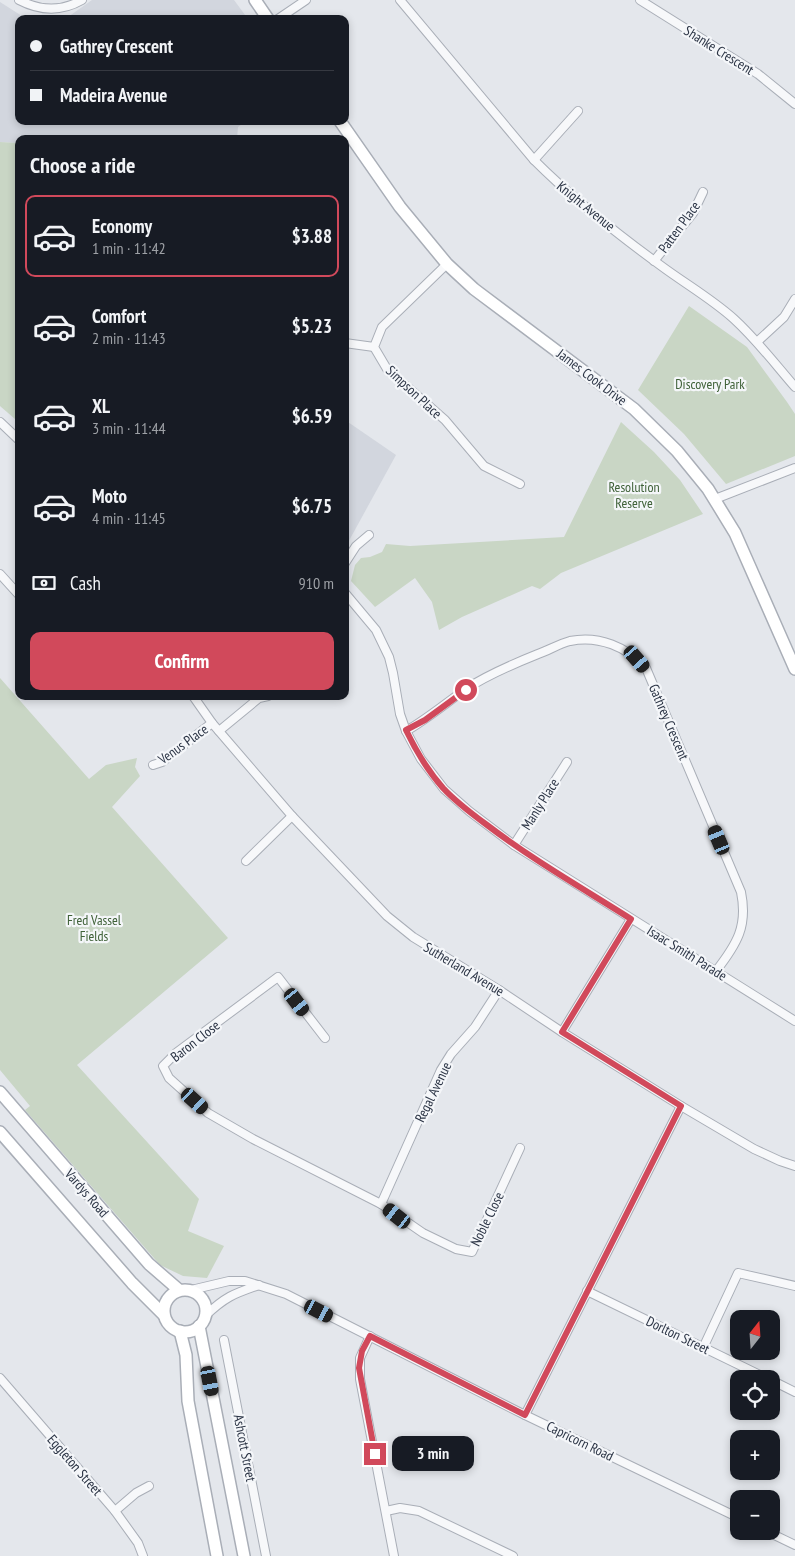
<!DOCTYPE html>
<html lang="en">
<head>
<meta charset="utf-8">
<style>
	body { margin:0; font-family:"PT Sans Narrow",sans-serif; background:#20242c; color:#f1f3f6; height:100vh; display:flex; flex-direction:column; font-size:19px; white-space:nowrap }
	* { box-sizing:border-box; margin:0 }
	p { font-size:16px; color:#9ea1a6 }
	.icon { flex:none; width:28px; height:28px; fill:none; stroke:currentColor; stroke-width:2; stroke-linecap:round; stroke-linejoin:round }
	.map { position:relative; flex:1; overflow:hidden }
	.drawer { position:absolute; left:15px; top:135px; width:334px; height:565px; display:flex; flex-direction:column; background:#171b24; border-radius:10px; box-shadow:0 2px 8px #0003 }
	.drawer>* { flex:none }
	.top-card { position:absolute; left:15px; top:15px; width:334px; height:110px; border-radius:10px; box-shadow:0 2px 8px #0003; display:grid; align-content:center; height:110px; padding:0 15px; background:#171b24 }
	.needle { width:32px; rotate:17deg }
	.tools { position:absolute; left:730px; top:1310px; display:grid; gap:10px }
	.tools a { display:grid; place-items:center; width:50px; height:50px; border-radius:10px; background:#171b24; box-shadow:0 2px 8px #0003; font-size:25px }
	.end { position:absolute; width:22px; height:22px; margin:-11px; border:6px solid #d1495b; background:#fff; box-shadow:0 0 0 2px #fff }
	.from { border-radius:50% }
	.bubble { position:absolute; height:35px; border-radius:10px; background:#171b24; box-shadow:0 2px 8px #0003; font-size:16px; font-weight:700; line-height:35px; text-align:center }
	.car { position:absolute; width:15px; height:30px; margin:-15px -8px; border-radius:6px; box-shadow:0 0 4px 1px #0007; background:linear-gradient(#222 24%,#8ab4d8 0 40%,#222 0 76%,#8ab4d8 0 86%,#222 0) }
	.top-card b { display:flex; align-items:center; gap:18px; height:48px; font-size:19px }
	.top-card b+b { border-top:1px solid #363941 }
	.top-card i { width:12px; height:12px; background:#f1f3f6 }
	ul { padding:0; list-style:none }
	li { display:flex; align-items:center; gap:15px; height:82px; margin:0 10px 8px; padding:0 5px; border:2px solid transparent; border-radius:10px }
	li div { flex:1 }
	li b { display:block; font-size:19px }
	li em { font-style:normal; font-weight:700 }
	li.selected { border-color:#d1495b }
	li>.icon { width:45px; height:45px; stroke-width:1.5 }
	h2 { padding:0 15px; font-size:22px; line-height:60px }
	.pay { display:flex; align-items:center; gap:12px; height:55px; padding:0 15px; font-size:19px }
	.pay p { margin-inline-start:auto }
	.action { display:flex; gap:10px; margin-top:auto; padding:10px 15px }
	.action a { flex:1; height:58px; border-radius:10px; background:#d1495b; color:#fff; font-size:20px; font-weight:700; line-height:58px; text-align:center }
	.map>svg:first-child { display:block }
	.built { fill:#d2d6de }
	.green { fill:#c9d6c5 }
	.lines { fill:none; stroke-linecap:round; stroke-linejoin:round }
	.street-casing { stroke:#a9aeb7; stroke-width:10 }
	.secondary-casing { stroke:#a9aeb7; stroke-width:14 }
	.street { stroke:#f7f8fa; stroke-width:8 }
	.secondary { stroke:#fff; stroke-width:11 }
	.route { stroke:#d1495b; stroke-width:6 }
	.labels { text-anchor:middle; stroke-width:4.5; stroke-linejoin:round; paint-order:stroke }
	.street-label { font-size:14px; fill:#2b3445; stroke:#f4f6f9 }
	.park-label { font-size:14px; fill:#3f6138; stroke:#f4f6f9 }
</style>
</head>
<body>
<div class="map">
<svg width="795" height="1556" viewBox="0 0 795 1556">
	<rect width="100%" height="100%" fill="#e4e7ec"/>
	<g class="built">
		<path d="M92 0H234L248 19H55L68 17Z"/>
		<path d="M0 2 22 16 46 19H19V121H246L238 127 237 139H19V143L0 142Z"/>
		<path d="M345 420 396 455 345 548Z"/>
	</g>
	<g class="green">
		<path d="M0 142 19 143V415L15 419 0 406Z"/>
		<path d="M689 306 747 347 787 402 795 414V456L726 484 684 434 638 390Z"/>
		<path d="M621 422 654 452 680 480 703 514 561 573 540 589 532 586 462 617 439 630 432 602 415 578 375 607 351 581 355 565 361 558 370 557 382 552 386 544 410 546 564 537Z"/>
		<path d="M0 678 89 779 106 765 137 758 135 767 140 776 112 807 228 938 77 1065 199 1199 188 1231 224 1246 207 1278 183 1276 160 1265 25 1110 30 1106 0 1070Z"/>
	</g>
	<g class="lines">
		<defs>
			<g id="street">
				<path d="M19 0C40 11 61 12 82 0"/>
				<path d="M400 0 534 160C573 199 616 233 660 265 684 283 712 299 734 319 757 340 775 364 795 387"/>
				<path d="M640 0 758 74 795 104"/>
				<path d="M278 19 306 0"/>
				<path d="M534 160 578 111"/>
				<path d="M654 261 693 213 703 192"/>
				<path d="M447 264 382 327 374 347 387 369 445 420 484 466 520 484"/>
				<path d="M757 342 784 317 795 299"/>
				<path d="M345 343 374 347"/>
				<path d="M0 422 19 440"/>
				<path d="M715 499 795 468"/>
				<path d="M345 563 356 546 369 535"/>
				<path d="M0 574 19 595"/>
				<path d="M345 593 376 630 389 657 393 673 400 714 406 731 421 759 444 789 469 811 514 845 795 1021"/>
				<path d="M193 696 212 723 292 816 387 916 413 937 499 990 562 1032 681 1106 754 1149 780 1161 795 1166"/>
				<path d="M219 731 259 698 268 696"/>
				<path d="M406 731C427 719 446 703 466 689 489 674 513 664 538 654 549 650 559 644 570 641 599 635 627 647 646 668L741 892C748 926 737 944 716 971"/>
				<path d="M153 765 162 762 212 723"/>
				<path d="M514 845 567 762"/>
				<path d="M246 861 292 816"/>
				<path d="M562 1032 631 919"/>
				<path d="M325 1038 278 977 176 1053 163 1066 169 1078 208 1113 253 1139 381 1204 423 1233 456 1249 472 1252 520 1148"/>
				<path d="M381 1204 441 1070 451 1054 475 1027 499 990"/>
				<path d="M191 1290 229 1281H245L286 1294 525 1415 739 1518"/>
				<path d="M587 1291 768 1379"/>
				<path d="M205 1316C225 1297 233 1294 259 1285"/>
				<path d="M370 1336 360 1358V1379L394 1556"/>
				<path d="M224 1340 266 1556"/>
				<path d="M703 1348 738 1273 795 1286"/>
				<path d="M0 1378 115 1511 138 1543 143 1556"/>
				<path d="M771 1380 795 1392"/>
				<path d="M525 1415 681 1106"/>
				<path d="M115 1511 136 1493 149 1486"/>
				<path d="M386 1511 400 1508 419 1511 513 1556"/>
				<path d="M766 1531 795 1545"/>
			</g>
			<g id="secondary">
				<path d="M255 0 268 19"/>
				<path d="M340 121 400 207 447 264 474 289 634 409 677 451 708 489 735 533 795 669"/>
				<path d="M0 1092 149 1264 179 1290"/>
				<path d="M0 1132 132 1283 164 1315"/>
				<circle cx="185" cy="1311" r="21"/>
				<path d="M199 1326 244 1556"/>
				<path d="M180 1331 186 1355 188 1401 217 1556"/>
			</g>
		</defs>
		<use href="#street" class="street-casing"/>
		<use href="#secondary" class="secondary-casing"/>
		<use href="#street" class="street"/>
		<use href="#secondary" class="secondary"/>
	</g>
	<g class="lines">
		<path class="route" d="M375 1454 359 1368 362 1351 370 1336 525 1415 681 1106 562 1032 631 919C582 888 533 860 487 825 472 814 456 802 443 788 428 771 416 751 406 730L425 720 466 690"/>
	</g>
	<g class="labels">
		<g class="street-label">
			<text transform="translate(719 50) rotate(32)" y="5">Shanke Crescent</text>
			<text transform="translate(586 206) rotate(39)" y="5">Knight Avenue</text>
			<text transform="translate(679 227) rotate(-54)" y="5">Patten Place</text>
			<text transform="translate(592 377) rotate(37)" y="5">James Cook Drive</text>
			<text transform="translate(414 392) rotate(43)" y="5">Simpson Place</text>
			<text transform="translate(669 722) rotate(67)" y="5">Gathrey Crescent</text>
			<text transform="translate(183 744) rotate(-36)" y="5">Venus Place</text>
			<text transform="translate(540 804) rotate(-58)" y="5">Manly Place</text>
			<text transform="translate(687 953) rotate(32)" y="5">Isaac Smith Parade</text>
			<text transform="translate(464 969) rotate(31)" y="5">Sutherland Avenue</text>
			<text transform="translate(195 1041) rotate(-38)" y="5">Baron Close</text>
			<text transform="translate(433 1092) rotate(-64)" y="5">Regal Avenue</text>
			<text transform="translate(87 1193) rotate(49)" y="5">Vardys Road</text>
			<text transform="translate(487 1219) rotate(-64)" y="5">Noble Close</text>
			<text transform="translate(678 1335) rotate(26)" y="5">Dorlton Street</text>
			<text transform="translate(580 1441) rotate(26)" y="5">Capricorn Road</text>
			<text transform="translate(245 1448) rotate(79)" y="5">Ashcott Street</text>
			<text transform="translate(75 1465) rotate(49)" y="5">Eggleton Street</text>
		</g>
		<g class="park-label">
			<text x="710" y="389">Discovery Park</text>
			<text x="634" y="492">Resolution<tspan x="634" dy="16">Reserve</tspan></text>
			<text x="94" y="925">Fred Vassel<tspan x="94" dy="16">Fields</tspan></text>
		</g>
	</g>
</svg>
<div class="tools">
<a><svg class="needle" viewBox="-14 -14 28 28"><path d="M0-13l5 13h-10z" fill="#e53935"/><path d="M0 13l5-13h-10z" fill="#9ea1a6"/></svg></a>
<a><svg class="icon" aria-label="locate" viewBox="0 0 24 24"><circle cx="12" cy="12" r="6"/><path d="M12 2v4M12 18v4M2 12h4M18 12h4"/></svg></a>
<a>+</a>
<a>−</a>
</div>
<i class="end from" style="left:466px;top:690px"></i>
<i class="end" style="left:375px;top:1454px"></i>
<div class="bubble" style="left:392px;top:1436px;width:82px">3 min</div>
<i class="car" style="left:637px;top:659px;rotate:139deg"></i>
<i class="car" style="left:719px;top:840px;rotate:337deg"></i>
<i class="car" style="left:297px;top:1002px;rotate:143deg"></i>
<i class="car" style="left:195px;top:1101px;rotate:132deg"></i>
<i class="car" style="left:397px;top:1216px;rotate:308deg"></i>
<i class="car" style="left:319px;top:1311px;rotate:117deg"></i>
<i class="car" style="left:210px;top:1381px;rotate:169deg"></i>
<div class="top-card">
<b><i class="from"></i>Gathrey Crescent</b>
<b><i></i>Madeira Avenue</b>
</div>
<section class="drawer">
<h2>Choose a ride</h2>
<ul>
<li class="selected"><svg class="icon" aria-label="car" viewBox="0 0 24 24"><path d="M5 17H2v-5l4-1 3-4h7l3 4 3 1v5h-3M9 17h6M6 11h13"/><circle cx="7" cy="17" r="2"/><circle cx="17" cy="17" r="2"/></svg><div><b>Economy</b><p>1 min · 11:42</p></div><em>$3.88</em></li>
<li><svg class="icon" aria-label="car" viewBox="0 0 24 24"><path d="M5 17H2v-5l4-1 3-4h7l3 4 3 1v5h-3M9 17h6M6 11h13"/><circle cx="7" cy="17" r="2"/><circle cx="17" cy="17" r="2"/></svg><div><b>Comfort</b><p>2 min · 11:43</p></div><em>$5.23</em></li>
<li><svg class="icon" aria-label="car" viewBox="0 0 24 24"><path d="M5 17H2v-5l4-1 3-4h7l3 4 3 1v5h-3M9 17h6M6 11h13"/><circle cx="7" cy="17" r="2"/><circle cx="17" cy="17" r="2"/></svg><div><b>XL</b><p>3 min · 11:44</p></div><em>$6.59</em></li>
<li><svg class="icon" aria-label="car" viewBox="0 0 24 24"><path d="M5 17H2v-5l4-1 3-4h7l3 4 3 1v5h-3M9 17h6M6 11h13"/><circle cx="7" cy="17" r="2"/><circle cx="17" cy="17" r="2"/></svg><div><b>Moto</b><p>4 min · 11:45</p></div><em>$6.75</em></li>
</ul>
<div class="pay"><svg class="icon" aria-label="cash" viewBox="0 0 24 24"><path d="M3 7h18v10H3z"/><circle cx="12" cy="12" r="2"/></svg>Cash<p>910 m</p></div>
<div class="action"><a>Confirm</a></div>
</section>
</div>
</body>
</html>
